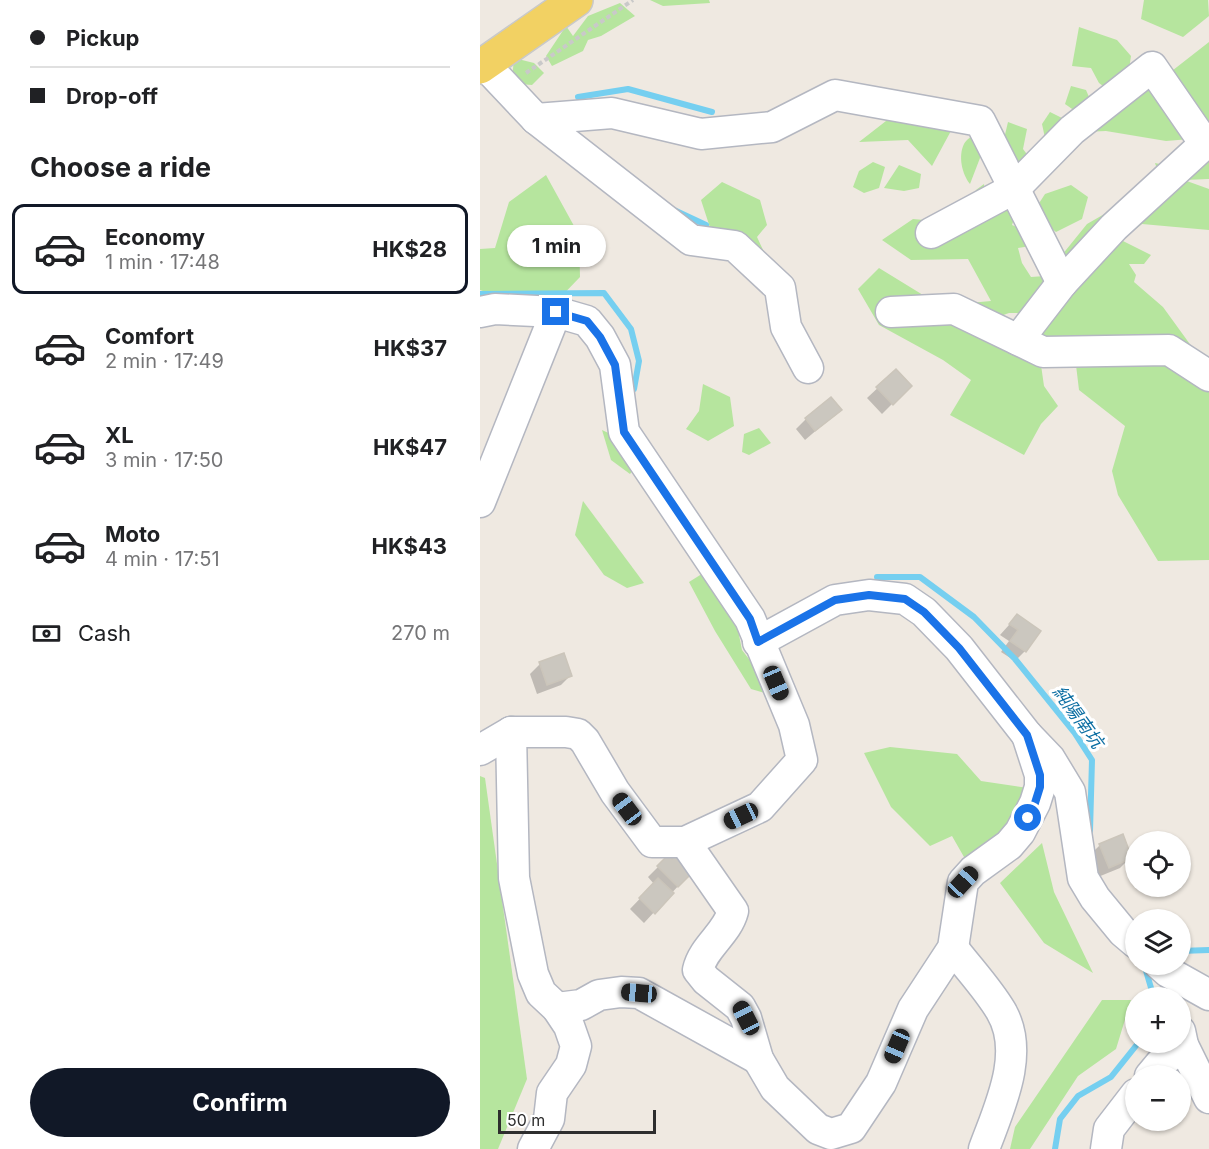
<!DOCTYPE html>
<html lang="en">
<head>
<meta charset="utf-8">
<style>
	body { margin:0; font-family:Inter,"Noto Sans TC",sans-serif; background:#f6f6f6; color:#202124; height:100vh; display:flex; flex-direction:column; font-size:22px; white-space:nowrap }
	* { box-sizing:border-box; margin:0 }
	p { font-size:20px; color:#757577 }
	.icon { flex:none; width:33px; height:33px; fill:none; stroke:currentColor; stroke-width:2; stroke-linecap:round; stroke-linejoin:round }
	.map { position:relative; flex:1; overflow:hidden }
	.details { display:flex; flex-direction:column; background:#fff; width:480px }
	.details>* { flex:none }
	.guide { display:grid; align-content:center; height:132px; padding:0 30px; background:#fff }
	.tools { position:absolute; left:645px; top:831px; display:grid; gap:12px }
	.tools a { display:grid; place-items:center; width:66px; height:66px; border-radius:50%; background:#fff; box-shadow:0 2px 4px #0004; font-size:30px }
	.scale { position:absolute; left:18px; bottom:15px; width:158px; box-sizing:border-box; padding-left:6px; border:3px solid #2e2e2e; border-top:0; font-size:16px; line-height:21px; white-space:nowrap; color:#2e2e2e; -webkit-text-stroke:4px #fff; paint-order:stroke }
	.end { position:absolute; width:27px; height:27px; margin:-14px; border:8px solid #1a73e8; background:#fff; box-shadow:0 0 0 3px #fff }
	.from { border-radius:50% }
	.bubble { position:absolute; height:42px; border-radius:21px; background:#fff; box-shadow:0 2px 4px #0004; font-size:20px; font-weight:700; line-height:42px; text-align:center }
	.car { position:absolute; width:18px; height:36px; margin:-18px -9px; border-radius:8px; box-shadow:0 0 4px 2px #0007; background:linear-gradient(#222 24%,#8ab4d8 0 40%,#222 0 76%,#8ab4d8 0 86%,#222 0) }
	.guide b { display:flex; align-items:center; gap:21px; height:57px; font-size:22px }
	.guide b+b { border-top:2px solid #e0e0e0 }
	.guide i { width:15px; height:15px; background:#202124 }
	ul { padding:0; list-style:none }
	li { display:flex; align-items:center; gap:18px; height:90px; margin:0 12px 9px; padding:0 18px; border:3px solid transparent; border-radius:12px }
	li div { flex:1 }
	li b { display:block; font-size:22px }
	li em { font-style:normal; font-weight:700 }
	li.on { border-color:#111827 }
	li>.icon { width:54px; height:54px; stroke-width:1.5 }
	h2 { padding:0 30px; font-size:27px; line-height:72px }
	.pay { display:flex; align-items:center; gap:15px; height:66px; padding:0 30px; font-size:22px }
	.pay p { margin-inline-start:auto }
	.cta { display:flex; gap:12px; margin-top:auto; padding:12px 30px }
	.cta a { flex:1; height:69px; border-radius:36px; background:#111827; color:#fff; font-size:24px; font-weight:700; line-height:69px; text-align:center }
	main { display:flex; flex:1; min-height:0 }
	.map>svg:first-child { display:block }
	.green { fill:#b6e59e }
	.shadow { fill:#0003 }
	.lines { fill:none; stroke-linecap:round; stroke-linejoin:round }
	.stream { stroke:#75cff0; stroke-width:6 }
	.building { fill:#cbc7bf; stroke:#cbc5ba; stroke-width:1.5 }
	.minor-casing { stroke:#b4b7c1; stroke-width:33 }
	.major-casing { stroke:#c9c9c9; stroke-width:36 }
	.path { stroke:#c9c9c9; stroke-width:4; stroke-dasharray:4.5 3; stroke-linecap:butt }
	.minor { stroke:#fff; stroke-width:30 }
	.major { stroke:#f2d163; stroke-width:33 }
	.route { stroke:#1a73e8; stroke-width:8 }
	.labels { text-anchor:middle; stroke-width:6; stroke-linejoin:round; paint-order:stroke }
	.water-label { font-size:18px; font-style:italic; fill:#0d6fa3; stroke:#fff }
</style>
</head>
<body>
<main>
<section class="details">
<div class="guide">
<b><i class="from"></i>Pickup</b>
<b><i></i>Drop-off</b>
</div>
<h2>Choose a ride</h2>
<ul>
<li class="on"><svg class="icon" aria-label="car" viewBox="0 0 24 24"><path d="M5 17H2v-5l4-1 3-4h7l3 4 3 1v5h-3M9 17h6M6 11h13"/><circle cx="7" cy="17" r="2"/><circle cx="17" cy="17" r="2"/></svg><div><b>Economy</b><p>1 min · 17:48</p></div><em>HK$28</em></li>
<li><svg class="icon" aria-label="car" viewBox="0 0 24 24"><path d="M5 17H2v-5l4-1 3-4h7l3 4 3 1v5h-3M9 17h6M6 11h13"/><circle cx="7" cy="17" r="2"/><circle cx="17" cy="17" r="2"/></svg><div><b>Comfort</b><p>2 min · 17:49</p></div><em>HK$37</em></li>
<li><svg class="icon" aria-label="car" viewBox="0 0 24 24"><path d="M5 17H2v-5l4-1 3-4h7l3 4 3 1v5h-3M9 17h6M6 11h13"/><circle cx="7" cy="17" r="2"/><circle cx="17" cy="17" r="2"/></svg><div><b>XL</b><p>3 min · 17:50</p></div><em>HK$47</em></li>
<li><svg class="icon" aria-label="car" viewBox="0 0 24 24"><path d="M5 17H2v-5l4-1 3-4h7l3 4 3 1v5h-3M9 17h6M6 11h13"/><circle cx="7" cy="17" r="2"/><circle cx="17" cy="17" r="2"/></svg><div><b>Moto</b><p>4 min · 17:51</p></div><em>HK$43</em></li>
</ul>
<div class="pay"><svg class="icon" aria-label="cash" viewBox="0 0 24 24"><path d="M3 7h18v10H3z"/><circle cx="12" cy="12" r="2"/></svg>Cash<p>270 m</p></div>
<div class="cta"><a>Confirm</a></div>
</section>
<div class="map">
<svg width="729" height="1149" viewBox="0 0 729 1149">
	<rect width="100%" height="100%" fill="#efe9e1"/>
	<g class="green">
		<path d="M170 0H229L230 3 183 6Z"/>
		<path d="M664 0H728L729 16 703 37 661 19Z"/>
		<path d="M140 3 155 16 121 36 108 40 103 51 72 66 66 56 86 26 93 36 108 16Z"/>
		<path d="M599 27 637 40 651 56 645 97 656 99 729 42V179L704 180 729 189V230L662 224 641 240 671 255 664 264H649L656 275 654 282 683 307 712 347 729 360V560L678 561 638 495 632 471 645 426 599 390 593 340 563 346 546 313H529L515 318 561 365 564 386 578 406 561 424 544 455 470 415 491 380 463 360 399 325 378 289 399 268 443 295 489 303 511 301 488 259 431 260 402 240 433 219 488 224 496 190 504 184 505 197 536 213 532 225 542 229 557 245 538 248 542 263 551 277 565 276 607 224 647 201 677 169 675 163 702 169 710 139 686 141 626 131 603 132 631 92 619 83 611 68 592 66Z"/>
		<path d="M34 58 54 63 64 73 52 85 39 84 32 80Z"/>
		<path d="M591 86 606 90 612 104 595 111 585 104Z"/>
		<path d="M570 112 584 119 565 138 562 124Z"/>
		<path d="M441 113 472 129 452 166 428 140 379 142 406 121Z"/>
		<path d="M528 122 547 129 543 149 549 157 536 163 523 143Z"/>
		<path d="M495 133 505 139 500 158 490 184C482 174 478 156 484 144 486 140 492 136 495 133Z"/>
		<path d="M393 162 405 167 399 188 384 193 373 187 379 171Z"/>
		<path d="M419 165 441 174 439 188 424 191 404 188Z"/>
		<path d="M66 175 99 235 100 277 73 305 35 302 0 290V249L15 248 29 202Z"/>
		<path d="M242 182 280 200 287 225 277 237 284 252 270 270 236 246 221 200Z"/>
		<path d="M591 185 608 197 602 219 576 232 566 224 556 208 565 194Z"/>
		<path d="M223 384 250 397 254 426 228 441 206 429 219 411Z"/>
		<path d="M279 428 291 443 269 455 262 452 264 434Z"/>
		<path d="M122 430 139 438 156 466 150 474 131 460Z"/>
		<path d="M103 501 164 583 147 588 124 575 95 535Z"/>
		<path d="M225 572 258 630 262 650 279 672 288 694 271 689 235 631 209 582Z"/>
		<path d="M410 747 477 754 501 781 548 788 537 825 488 864 472 836 450 846 411 807 384 753Z"/>
		<path d="M0 776 5 778 47 1079 18 1149H0Z"/>
		<path d="M562 843 574 892 613 973 564 943 520 883Z"/>
		<path d="M622 1000H651L636 1049 598 1076 550 1149H530L535 1127Z"/>
	</g>
	<g class="shadow">
		<path d="M416 371 430 386 402 414 387 398Z"/>
		<path d="M360 410 325 440 316 429 326 419Z"/>
		<path d="M537 616 559 631 545 651 535 661 521 652 529 641 520 635Z"/>
		<path d="M60 664 91 675 81 685 57 694 50 674Z"/>
		<path d="M620 845 650 858 640 868 618 877 610 855Z"/>
		<path d="M188 857 212 871 164 923 150 909 174 884 168 877Z"/>
	</g>
	<g class="lines">
		<g class="stream">
			<path d="M98 97 148 89 232 112"/>
			<path d="M194 210 226 225"/>
			<path d="M0 294 124 293 151 329 159 361 154 389"/>
			<path d="M397 577H440L494 617 535 659 594 732 612 760 610 831"/>
			<path d="M700 951 729 950"/>
			<path d="M664 964 674 998"/>
			<path d="M575 1149 580 1119 598 1096 631 1077 659 1042"/>
		</g>
	</g>
	<g class="building">
		<path d="M416 369 432 386 413 405 396 387Z"/>
		<path d="M351 397 362 410 335 431 325 418Z"/>
		<path d="M537 614 561 631 546 652 530 641 538 630 529 624Z"/>
		<path d="M84 653 92 676 67 685 59 662Z"/>
		<path d="M643 834 652 858 629 868 619 844Z"/>
		<path d="M197 854 214 871 198 887 177 866 188 855 192 859Z"/>
		<path d="M178 878 194 893 175 914 159 898Z"/>
	</g>
	<g class="lines">
		<defs>
			<g id="minor">
				<path d="M4 64 56 119 211 240 255 246 300 288 306 327 328 368"/>
				<path d="M56 119 132 113 221 134 292 127 355 95 500 121 582 283"/>
				<path d="M451 233 535 188 592 130 672 67 725 144"/>
				<path d="M0 312 15 309 76 312 107 321 120 337 135 365 144 432 270 619 314 725 322 760 280 807 205 842H172L135 792 105 741 98 734 86 732H31L0 750"/>
				<path d="M411 312 474 309 563 352 689 350 729 376"/>
				<path d="M538 340 582 283 634 227 729 140"/>
				<path d="M0 502 76 312"/>
				<path d="M278 642 355 600 389 595 425 599 444 612 479 648 547 735 570 759 590 792 603 878 615 898 643 932 656 943"/>
				<path d="M31 732 34 878 53 974 61 993 77 1008 89 1026 96 1046 91 1065 72 1093 69 1119 53 1149"/>
				<path d="M205 842 253 911C247 934 223 947 218 970L226 980 260 1007 266 1018 278 1059 295 1088 338 1129 351 1134 371 1128 401 1083 433 1009 473 948 483 882 493 871 529 845 540 832 555 803 560 787V775L547 735"/>
				<path d="M473 948C489 969 508 989 521 1011 546 1053 519 1108 504 1149"/>
				<path d="M679 964 688 972 729 995"/>
				<path d="M77 1008 101 1005 119 995 141 992 159 993 278 1059"/>
				<path d="M700 1031 703 1045 729 1098"/>
				<path d="M670 1076 680 1064 703 1045"/>
				<path d="M626 1149 629 1129 656 1094"/>
			</g>
			<path id="major" d="M0 67 96 0"/>
		</defs>
		<use href="#minor" class="minor-casing"/>
		<use href="#major" class="major-casing"/>
		<path class="path" d="M46 73 153 0"/>
		<use href="#minor" class="minor"/>
		<use href="#major" class="major"/>
	</g>
	<g class="lines">
		<path class="route" d="M76 312 107 321 120 337 135 365 144 432 270 619 278 642 355 600 389 595 425 599 444 612 479 648 547 735 560 775V787L555 803 548 818"/>
	</g>
	<g class="labels">
		<g class="water-label">
			<text transform="translate(598 717) rotate(54)" y="6">純陽南坑</text>
		</g>
	</g>
</svg>
<div class="tools">
<a><svg class="icon" aria-label="locate" viewBox="0 0 24 24"><circle cx="12" cy="12" r="6"/><path d="M12 2v4M12 18v4M2 12h4M18 12h4"/></svg></a>
<a><svg class="icon" aria-label="layers" viewBox="0 0 24 24"><path d="M12 4l9 5-9 5-9-5zM3 14l9 5 9-5"/></svg></a>
<a>+</a>
<a>−</a>
</div>
<div class="scale">50 m</div>
<i class="end from" style="left:548px;top:818px"></i>
<i class="end" style="left:76px;top:312px"></i>
<div class="bubble" style="left:27px;top:225px;width:99px">1 min</div>
<i class="car" style="left:296px;top:683px;rotate:157deg"></i>
<i class="car" style="left:147px;top:809px;rotate:323deg"></i>
<i class="car" style="left:261px;top:816px;rotate:245deg"></i>
<i class="car" style="left:483px;top:882px;rotate:43deg"></i>
<i class="car" style="left:159px;top:993px;rotate:275deg"></i>
<i class="car" style="left:266px;top:1018px;rotate:333deg"></i>
<i class="car" style="left:417px;top:1046px;rotate:203deg"></i>
</div>
</main>
</body>
</html>
